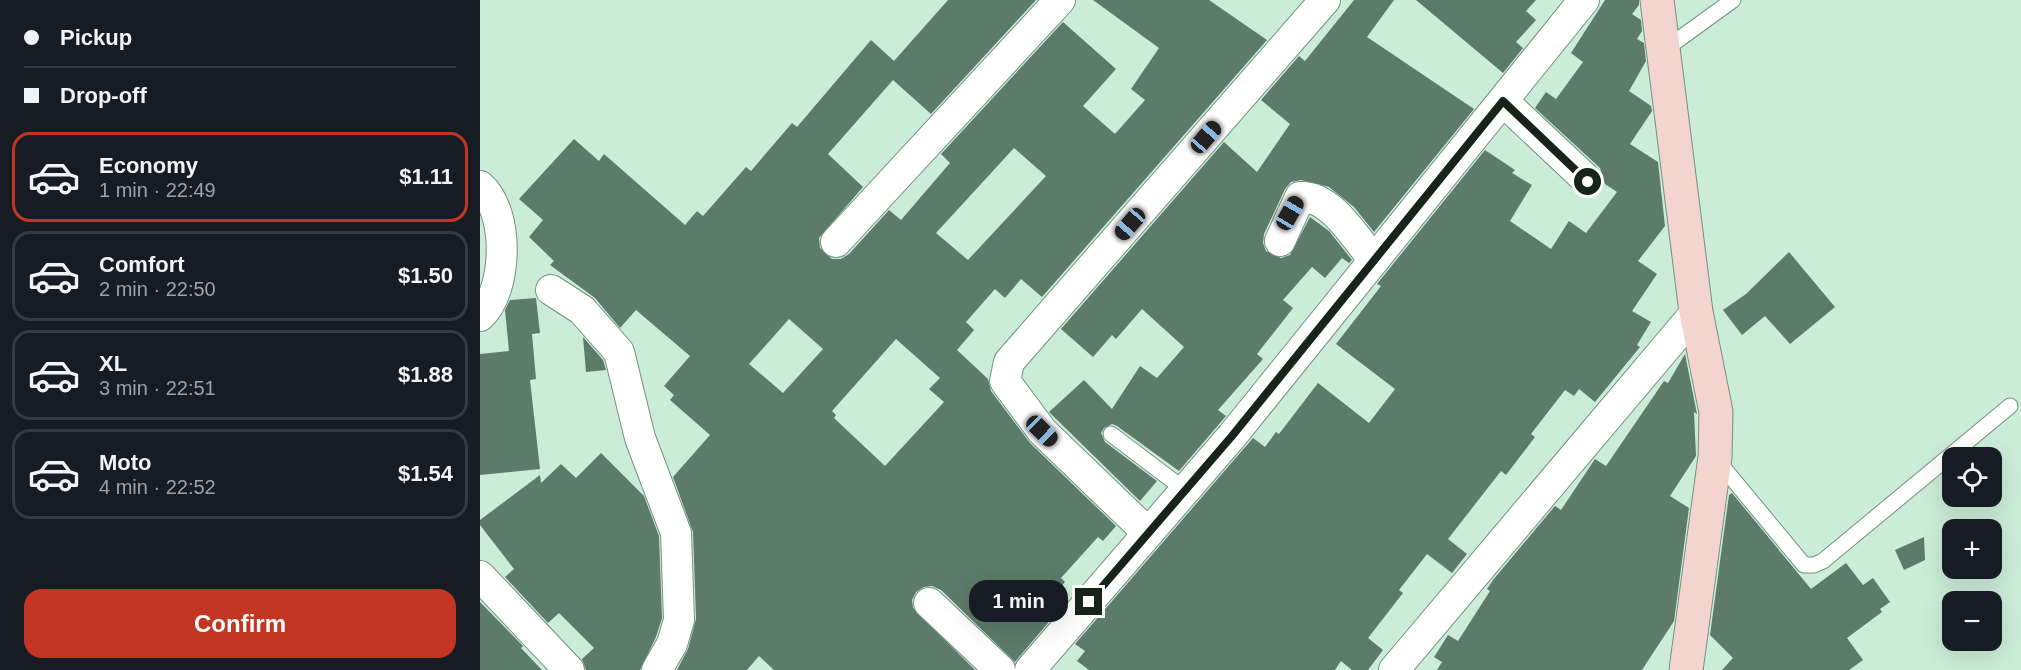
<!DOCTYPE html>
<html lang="en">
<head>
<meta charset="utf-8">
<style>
	body { margin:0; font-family:Arial,sans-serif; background:#242831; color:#f1f3f6; height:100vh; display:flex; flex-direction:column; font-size:22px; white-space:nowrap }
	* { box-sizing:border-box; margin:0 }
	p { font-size:20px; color:#9ea1a6 }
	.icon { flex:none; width:33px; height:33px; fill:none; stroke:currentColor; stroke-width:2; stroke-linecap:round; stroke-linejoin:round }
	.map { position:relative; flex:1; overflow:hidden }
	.side { display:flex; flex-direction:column; background:#171b24; width:480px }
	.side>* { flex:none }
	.guide { display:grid; align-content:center; height:132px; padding:0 24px; background:#171b24 }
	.buttons { position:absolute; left:1462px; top:447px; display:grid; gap:12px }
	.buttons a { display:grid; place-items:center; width:60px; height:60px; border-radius:12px; background:#171b24; box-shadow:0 6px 24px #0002; font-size:30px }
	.end { position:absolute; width:27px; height:27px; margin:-14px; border:8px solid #17241c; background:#fff; box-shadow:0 0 0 3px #fff }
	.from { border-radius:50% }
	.bubble { position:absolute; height:42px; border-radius:18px; background:#171b24; box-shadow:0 6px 24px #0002; font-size:20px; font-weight:700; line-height:42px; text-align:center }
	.car { position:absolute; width:18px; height:36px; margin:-18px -9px; border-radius:8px; box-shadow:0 0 4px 2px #0007; background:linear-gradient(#222 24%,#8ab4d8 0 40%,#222 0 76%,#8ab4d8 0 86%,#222 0) }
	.guide b { display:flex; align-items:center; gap:21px; height:57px; font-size:22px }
	.guide b+b { border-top:2px solid #363941 }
	.guide i { width:15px; height:15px; background:#f1f3f6 }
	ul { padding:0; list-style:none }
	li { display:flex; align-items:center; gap:18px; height:90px; margin:0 12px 9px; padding:0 12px; border:3px solid #363941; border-radius:18px }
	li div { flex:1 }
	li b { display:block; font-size:22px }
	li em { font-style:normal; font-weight:700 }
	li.active { border-color:#c23622 }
	li>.icon { width:54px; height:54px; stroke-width:1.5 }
	.primary-button { display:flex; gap:12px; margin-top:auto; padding:12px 24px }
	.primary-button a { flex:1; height:69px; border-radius:18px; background:#c23622; color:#fff; font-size:24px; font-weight:700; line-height:69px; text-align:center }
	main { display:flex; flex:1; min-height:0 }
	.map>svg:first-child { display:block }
	.building { fill:#5c7b68; fill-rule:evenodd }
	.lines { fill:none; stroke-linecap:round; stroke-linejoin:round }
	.lane-casing { stroke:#73927e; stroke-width:17 }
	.street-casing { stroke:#73927e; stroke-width:32 }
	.secondary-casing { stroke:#73927e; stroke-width:35 }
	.lane { stroke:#fff; stroke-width:15 }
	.street { stroke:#fff; stroke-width:30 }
	.secondary { stroke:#f3d4cf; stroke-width:33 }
	.route { stroke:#17241c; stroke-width:8 }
</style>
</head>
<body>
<main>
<section class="side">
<div class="guide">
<b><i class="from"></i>Pickup</b>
<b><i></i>Drop-off</b>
</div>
<ul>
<li class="active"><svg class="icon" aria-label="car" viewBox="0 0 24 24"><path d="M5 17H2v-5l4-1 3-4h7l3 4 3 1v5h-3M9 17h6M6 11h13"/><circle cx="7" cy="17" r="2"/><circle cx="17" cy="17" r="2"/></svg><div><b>Economy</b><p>1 min · 22:49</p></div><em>$1.11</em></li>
<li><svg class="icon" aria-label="car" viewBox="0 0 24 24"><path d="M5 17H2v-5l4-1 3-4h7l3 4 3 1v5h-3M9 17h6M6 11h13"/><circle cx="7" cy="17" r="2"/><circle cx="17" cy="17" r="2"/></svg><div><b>Comfort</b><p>2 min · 22:50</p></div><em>$1.50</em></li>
<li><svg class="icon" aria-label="car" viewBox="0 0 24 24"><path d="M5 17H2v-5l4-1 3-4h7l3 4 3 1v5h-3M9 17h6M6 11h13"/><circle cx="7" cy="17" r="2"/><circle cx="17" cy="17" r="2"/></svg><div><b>XL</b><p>3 min · 22:51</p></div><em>$1.88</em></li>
<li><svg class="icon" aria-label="car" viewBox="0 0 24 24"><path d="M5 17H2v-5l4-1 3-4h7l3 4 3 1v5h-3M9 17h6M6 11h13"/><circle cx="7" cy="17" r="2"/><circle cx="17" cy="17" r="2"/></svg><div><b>Moto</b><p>4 min · 22:52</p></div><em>$1.54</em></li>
</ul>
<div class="primary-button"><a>Confirm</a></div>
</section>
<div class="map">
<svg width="1541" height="670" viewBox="0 0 1541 670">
	<rect width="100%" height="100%" fill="#cbedd7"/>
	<g class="building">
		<path d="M468 0H556L451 114 413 80 348 154 383 187 339 238 340 248 352 259H361L369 254 409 210 421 220 470 163 461 154 583 22 636 69 603 106 635 134 665 100 651 89 679 48 613 0H729L787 40 562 297 541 279 525 298 515 289 486 322 494 330 477 350 508 379 511 391 550 443 636 526 623 541 618 537 581 578 585 582 568 601 578 611 535 662 461 590 452 586 444 587 436 592 432 600 433 608 495 670H294L279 656 267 670H197L208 649 216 619 213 532 193 477 230 435 190 400 194 395 184 386 210 356 156 310 140 328 115 298 70 265 74 261 49 237 63 220 39 199 94 139 119 161 124 154 205 225 217 211 223 216 266 167 271 171 312 123 317 127 391 40 414 61ZM534 148 566 176 488 260 456 233ZM309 319 343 349 303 393 269 364ZM416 339 460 378 449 389 464 402 405 466 354 418 356 415 352 411Z"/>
		<path d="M874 0H914L887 37 994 109 894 232 874 207 849 187 821 180 811 182 805 189 784 234 783 243 786 251 801 258 810 255 830 217 849 231 872 260 869 263 862 258 845 278 832 267 803 300 813 308 777 354 783 359 738 410 746 416 699 471 637 426 632 424 624 428 621 433 625 442 677 481 660 501 569 412 604 380 632 409 660 366 677 378 704 347 662 309 636 339 632 335 613 357 581 329 744 142 777 172 810 124 781 100 819 56 825 61Z"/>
		<path d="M936 0H1056L1046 11 1056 20 1036 42 1043 48 1023 73Z"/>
		<path d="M1125 0H1159V5L1152 14 1161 20 1162 31 1157 39 1164 43 1166 61 1149 91 1171 106 1172 111 1150 144 1178 162 1185 226 1158 261 1177 274 1152 311 1171 322 1157 345 1160 347 1115 402 1099 389 1094 396 1085 390 1051 434 1055 437 1026 475 1021 471 968 539 987 554 972 573 947 554 919 590 923 593 888 638 903 650 888 670H872L861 661 855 670H609L597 661 605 651 595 644 773 438 785 447 796 432 799 434 838 383 889 423 915 389 856 344 901 286 897 284 1005 150 1035 170 1032 173 1052 185 1030 221 1071 249 1089 221 1106 233 1137 192 1125 184 1120 168 1055 108 1066 92 1076 99 1103 62 1091 53Z"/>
		<path d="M1309 252 1355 307 1310 344 1285 316 1262 335 1243 310 1266 294Z"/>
		<path d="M56 298 60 333 52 334 56 379 50 380 60 469 0 475V354L29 351 25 310 30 300Z"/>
		<path d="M103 337 123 360 126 370 106 372Z"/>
		<path d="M1205 354 1217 414 1214 412 1216 456 1190 496 1209 508 1194 621 1162 670H957L962 662 954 657 968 635 978 641 1010 591 1007 589 1013 580 1075 506 1081 510 1115 459 1126 466 1184 381 1188 383Z"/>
		<path d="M121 453 164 496 179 536 182 618 176 637 160 670H106L102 659 114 648 79 613 68 623 25 577 34 569 0 525V520L60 475 61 483 81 464 96 478Z"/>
		<path d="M1252 493 1331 589 1366 563 1383 585 1393 578 1410 602 1400 609 1402 612 1367 638 1383 660 1369 670H1242L1253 658 1230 635 1249 495Z"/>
		<path d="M1444 537 1445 560 1424 570 1415 550Z"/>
		<path d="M0 602 43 646 41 648 62 670H0Z"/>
	</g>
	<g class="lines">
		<defs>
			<g id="lane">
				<path d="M1184 50 1253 0"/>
				<path d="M631 434 705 490"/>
				<path d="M1237 460 1324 565H1334L1343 561 1530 406"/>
			</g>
			<g id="street">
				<path d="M1023 101 1108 181"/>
				<path d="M0 186C30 212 28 290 0 316"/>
				<path d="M800 241 820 197C851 195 875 238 894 260"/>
				<path d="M356 242 580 0"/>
				<path d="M71 290 102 310 139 352 160 438 196 533 199 620 192 644 177 670"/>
				<path d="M668 533 562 431 525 381 529 362 845 0"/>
				<path d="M0 576 89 670"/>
				<path d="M449 603 520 670"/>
				<path d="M550 670 752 436 1104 0"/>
				<path d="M914 670 1216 312"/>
			</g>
			<path id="secondary" d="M1177 0 1216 312 1236 412 1235 457 1206 670"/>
		</defs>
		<use href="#lane" class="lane-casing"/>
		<use href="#street" class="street-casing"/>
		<use href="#secondary" class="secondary-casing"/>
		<use href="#lane" class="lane"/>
		<use href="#street" class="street"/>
		<use href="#secondary" class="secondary"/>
	</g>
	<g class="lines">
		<path class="route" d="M609 602 752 436 1023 101 1108 182"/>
	</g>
</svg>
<div class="buttons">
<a><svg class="icon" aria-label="locate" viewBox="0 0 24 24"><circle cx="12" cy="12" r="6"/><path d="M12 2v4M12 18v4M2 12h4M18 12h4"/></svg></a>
<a>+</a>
<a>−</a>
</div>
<i class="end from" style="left:1108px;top:182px"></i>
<i class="end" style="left:609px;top:602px"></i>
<div class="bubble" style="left:489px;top:580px;width:99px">1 min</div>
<i class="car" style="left:726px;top:137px;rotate:41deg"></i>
<i class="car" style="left:810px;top:213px;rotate:30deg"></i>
<i class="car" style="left:650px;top:224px;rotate:221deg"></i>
<i class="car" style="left:562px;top:431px;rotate:134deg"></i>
</div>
</main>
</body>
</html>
